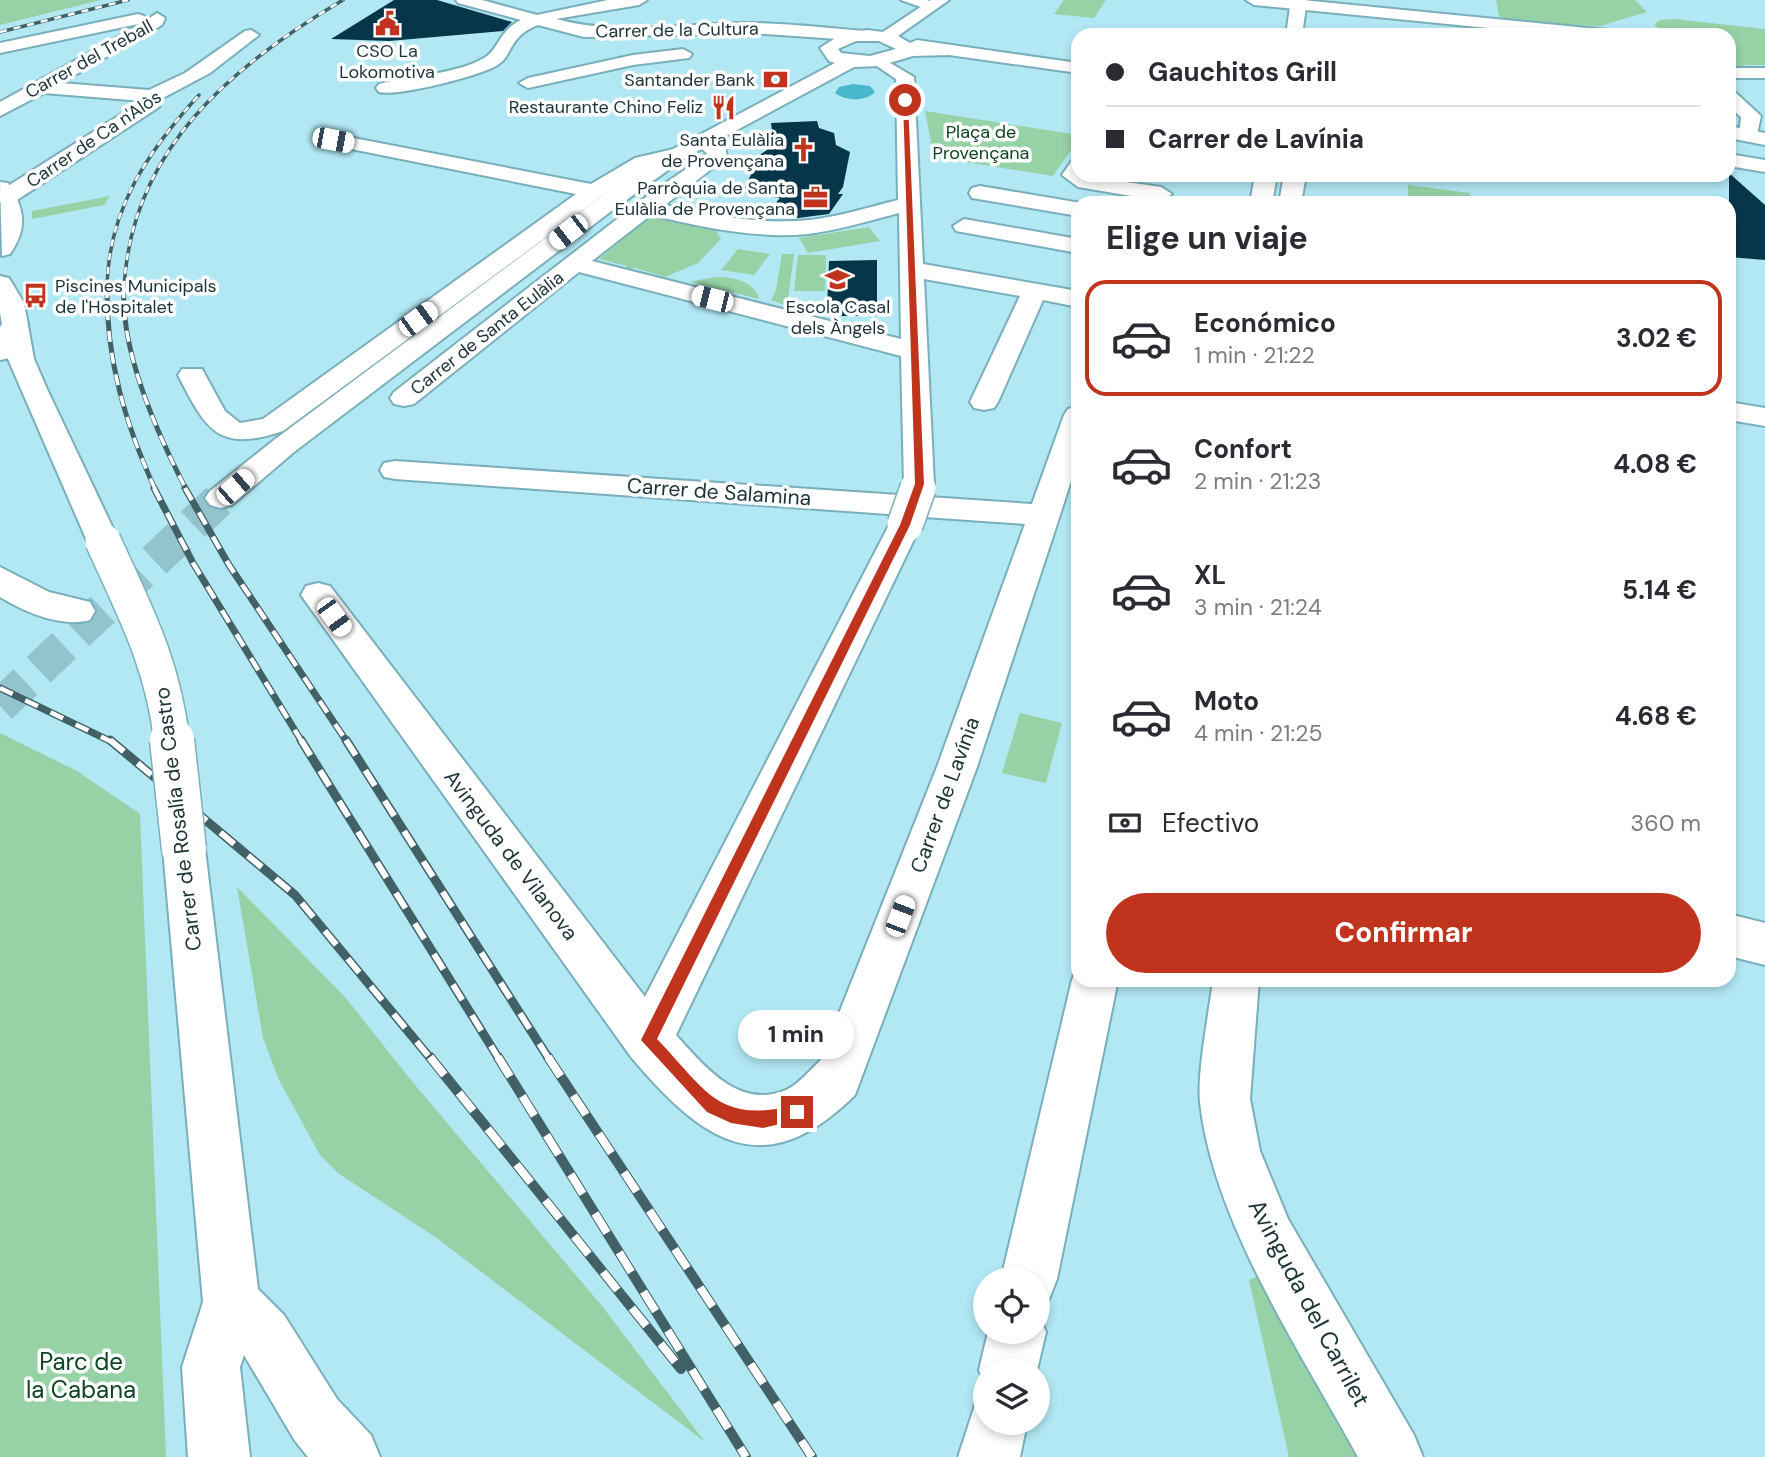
<!DOCTYPE html>
<html lang="es">
<head>
<meta charset="utf-8">
<style>
	body { margin:0; font-family:"DM Sans",sans-serif; background:#f7f7f7; color:#2b2b33; height:100vh; display:flex; flex-direction:column; font-size:26px; white-space:nowrap }
	* { box-sizing:border-box; margin:0 }
	p { font-size:23px; color:#7c7c81 }
	.icon { flex:none; width:38px; height:38px; fill:none; stroke:currentColor; stroke-width:2; stroke-linecap:round; stroke-linejoin:round }
	.map { position:relative; flex:1; overflow:hidden }
	.panel { position:absolute; left:1071px; top:196px; width:665px; height:791px; display:flex; flex-direction:column; background:#fff; border-radius:21px; box-shadow:0 4px 10px #0003 }
	.panel>* { flex:none }
	.hud { position:absolute; left:1071px; top:28px; width:665px; height:154px; border-radius:21px; box-shadow:0 4px 10px #0003; display:grid; align-content:center; height:154px; padding:0 35px; background:#fff }
	.tools { position:absolute; left:973px; top:1267px; display:grid; gap:14px }
	.tools a { display:grid; place-items:center; width:77px; height:77px; border-radius:50%; background:#fff; box-shadow:0 4px 10px #0003; font-size:35px }
	.end { position:absolute; width:32px; height:32px; margin:-16px; border:9px solid #c0341d; background:#fff; box-shadow:0 0 0 4px #fff }
	.from { border-radius:50% }
	.bubble { position:absolute; height:49px; border-radius:24px; background:#fff; box-shadow:0 4px 10px #0003; font-size:23px; font-weight:700; line-height:49px; text-align:center }
	.car { position:absolute; width:21px; height:42px; margin:-21px -10px; border-radius:9px; box-shadow:0 0 5px 2px #0007; background:linear-gradient(#fff 24%,#345 0 40%,#fff 0 76%,#345 0 86%,#fff 0) }
	.hud b { display:flex; align-items:center; gap:24px; height:66px; font-size:26px }
	.hud b+b { border-top:2px solid #e1e1e2 }
	.hud i { width:18px; height:18px; background:#2b2b33 }
	ul { padding:0; list-style:none }
	li { display:flex; align-items:center; gap:21px; height:116px; margin:0 14px 10px; padding:0 21px; border:4px solid transparent; border-radius:21px }
	li div { flex:1 }
	li b { display:block; font-size:26px }
	li em { font-style:normal; font-weight:700 }
	li.selected { border-color:#c0341d }
	li>.icon { width:63px; height:63px; stroke-width:1.5 }
	h2 { padding:0 35px; font-size:32px; line-height:84px }
	.pay { display:flex; align-items:center; gap:18px; height:77px; padding:0 35px; font-size:26px }
	.pay p { margin-inline-start:auto }
	.cta { display:flex; gap:14px; margin-top:auto; padding:14px 35px }
	.cta a { flex:1; height:80px; border-radius:42px; background:#c0341d; color:#fff; font-size:28px; font-weight:700; line-height:80px; text-align:center }
	.map>svg:first-child { display:block }
	.green { fill:#96d2a5 }
	.water { fill:#46b7cc }
	.building { fill:#07364a }
	.lines { fill:none; stroke-linecap:round; stroke-linejoin:round }
	.tertiary-tunnel { stroke:#93c4ce; stroke-width:35; stroke-dasharray:35 18; stroke-linecap:butt }
	.minor-casing { stroke:#79afba; stroke-width:4 }
	.tertiary-casing { stroke:#79afba; stroke-width:4 }
	.secondary-casing { stroke:#79afba; stroke-width:4 }
	.minor { fill:#fff; fill-rule:evenodd }
	.tertiary { fill:#fff; fill-rule:evenodd }
	.secondary { fill:#fff; fill-rule:evenodd }
	.rail-far4-casing { stroke:#426167; stroke-width:3.5 }
	.rail-far3-casing { stroke:#426167; stroke-width:5 }
	.rail-far2-casing { stroke:#426167; stroke-width:7 }
	.rail-far1-casing { stroke:#426167; stroke-width:9 }
	.rail-casing { stroke:#426167; stroke-width:10 }
	.rail-far4 { stroke:#fefefe; stroke-width:2.5; stroke-dasharray:7; stroke-linecap:butt }
	.rail-far3 { stroke:#fefefe; stroke-width:3.5; stroke-dasharray:11; stroke-linecap:butt }
	.rail-far2 { stroke:#fefefe; stroke-width:4.5; stroke-dasharray:14; stroke-linecap:butt }
	.rail-far1 { stroke:#fefefe; stroke-width:6; stroke-dasharray:18; stroke-linecap:butt }
	.rail { stroke:#fefefe; stroke-width:8; stroke-dasharray:23; stroke-linecap:butt }
	.minor-bridge-far1-casing { stroke:#79afba; stroke-width:31; stroke-linecap:butt }
	.minor-bridge-casing { stroke:#79afba; stroke-width:38; stroke-linecap:butt }
	.tertiary-bridge-far1-casing { stroke:#79afba; stroke-width:38; stroke-linecap:butt }
	.tertiary-bridge-casing { stroke:#79afba; stroke-width:47; stroke-linecap:butt }
	.minor-bridge-far1 { stroke:#fff; stroke-width:28 }
	.minor-bridge { stroke:#fff; stroke-width:35 }
	.tertiary-bridge-far1 { stroke:#fff; stroke-width:35 }
	.tertiary-bridge { stroke:#fff; stroke-width:44 }
	.route { fill:#c0341d }
	.labels { text-anchor:middle; stroke-width:7; stroke-linejoin:round; paint-order:stroke }
	.far-street-label { font-size:18px; fill:#1c3337; stroke:#fefefe }
	.far-poi-label { font-size:18px; fill:#1c3337; stroke:#fefefe; text-anchor:end }
	.far-park-label { font-size:18px; fill:#0d4423; stroke:#fefefe }
	.street-label { font-size:21px; fill:#1c3337; stroke:#fefefe }
	.near-street-label { font-size:24px; fill:#1c3337; stroke:#fefefe }
	.near-park-label { font-size:24px; fill:#0d4423; stroke:#fefefe }
</style>
</head>
<body>
<div class="map">
<svg width="1765" height="1457" viewBox="0 0 1765 1457">
	<rect width="100%" height="100%" fill="#b1e8f4"/>
	<g class="green">
		<path d="M0 0H101L0 25Z"/>
		<path d="M1064 0H1106L1094 18 1054 14Z"/>
		<path d="M1496 0H1635L1647 12 1600 26 1500 21Z"/>
		<path d="M1674 19 1765 29V65H1743L1756 70H1729V35H1671L1654 25 1659 20Z"/>
		<path d="M925 111 1078 135V140L1053 176 934 157Z"/>
		<path d="M1408 185 1470 193 1471 203H1408Z"/>
		<path d="M110 196 104 205 32 219V211Z"/>
		<path d="M651 216 716 231 721 239 698 263 665 277 636 268 625 269 627 266 599 259Z"/>
		<path d="M869 227 880 241 808 253 799 238Z"/>
		<path d="M738 249 770 254 754 275 721 270Z"/>
		<path d="M782 254H794L787 306 771 300 776 290Z"/>
		<path d="M798 255H826L825 291H794Z"/>
		<path d="M715 277C731 276 755 281 759 299L690 282Z"/>
		<path d="M1020 713 1062 723 1046 783 1002 773Z"/>
		<path d="M0 733 77 771 140 814 166 1457H0Z"/>
		<path d="M237 887 345 997 410 1079 602 1306 705 1442 438 1239 338 1173 320 1155 279 1080 263 1038Z"/>
		<path d="M1260 1275 1357 1457H1289L1249 1280Z"/>
	</g>
	<path class="water" d="M853 84 870 86 875 92C865 102 846 101 835 93L839 87Z"/>
	<g class="building">
		<path d="M394 0H437L512 22 503 31 389 41 331 39Z"/>
		<path d="M817 121 819 128 834 133 836 145 850 152 843 187 838 194H843L829 214 798 218 767 213 780 198 742 193 761 154 767 150 763 136 772 131 771 123Z"/>
		<path d="M1729 173 1765 205V260L1729 257Z"/>
		<path d="M877 260V316H834V308H827L829 261Z"/>
	</g>
	<g class="lines">
		<path class="tertiary-tunnel" d="M0 706 221 498"/>
		<defs>
			<g id="minor">
				<path d="M456 0H482L537 15 608 0H647L639 5 556 19C618 36 684 23 748 23 787 23 827 28 866 31L874 36 866 41 750 33 584 37 538 25C507 37 514 56 496 66 478 76 398 97 379 92L376 88 379 84C409 76 457 74 484 58 499 50 498 31 521 20L458 3Z"/>
				<path d="M901 0H927L940 6 932 11Z"/>
				<path d="M1246 0H1302L1608 30 1616 35H1558L1254 5Z"/>
				<path d="M157 13 165 18 162 25 61 83 149 90 185 73 245 31 251 30 259 35 210 73 161 99 159 107 14 202H0V191L142 101 44 93 0 116V102L143 23 0 53V43L138 14 144 16V22Z"/>
				<path d="M683 49 692 54 689 58 633 65 528 88 519 83 528 78 633 55Z"/>
				<path d="M880 57 914 77 923 264 1078 291V307L1043 300 998 402 994 408 984 410 974 408 970 402 1020 296 924 279 934 484 930 491 919 494 908 491 904 484 901 356 579 272 414 404 404 406 394 404 390 398 394 392 639 202 707 154 694 140 697 136H711L725 146 727 157 665 205C712 215 760 225 809 220 839 217 869 207 898 200L896 79 871 62ZM899 213 901 339 592 261 651 215C702 227 755 239 808 234 839 230 869 221 899 213Z"/>
				<rect x="1729" y="68" width="36" height="10"/>
				<path d="M1729 91 1736 93 1761 116 1756 139H1742L1739 135 1741 117 1729 107Z"/>
				<path d="M333 134 591 184 635 158 678 148 688 154 685 158 649 167 602 196 283 431C218 453 206 430 178 375L182 369H202L225 411 240 423 263 419 576 194 326 144 323 140 326 136Z"/>
				<path d="M1078 160V175L1161 187 1172 194 1161 201 1078 187 1062 175 1071 162Z"/>
				<path d="M1284 175H1306L1301 203H1279Z"/>
				<path d="M980 186 1081 203H1078V216L972 198 969 193 972 188Z"/>
				<path d="M964 219 1078 239V253L956 231 953 226Z"/>
				<path d="M15 315 24 318 28 323 9 358 0 360V327L6 318Z"/>
				<path d="M1729 402 1765 408V426L1729 420Z"/>
				<path d="M1078 406V459L1060 515 977 767 855 1095C763 1186 702 1141 631 1057L301 595 306 586 318 583 330 586 645 997 889 525 894 518 902 515 395 479 384 477 380 470 384 463 395 461 1032 504 1064 415 1068 409ZM910 516 1025 524 937 767 820 1061C810 1070 799 1084 786 1090 739 1110 704 1066 676 1035L921 525 916 518Z"/>
				<path d="M0 567 49 592 90 602 95 611 90 620C62 628 24 612 0 597Z"/>
				<path d="M1729 914 1765 923V965L1729 956Z"/>
				<path d="M1213 980H1259L1250 1099 1260 1151 1288 1219 1414 1435 1423 1457H1358C1301 1352 1213 1222 1200 1102 1197 1072 1209 1013 1213 980Z"/>
			</g>
			<g id="tertiary">
				<path d="M931 0H949L898 36 910 43 917 40 1078 63V73L949 55 913 56 879 66 854 67 685 158 618 206 294 452 232 505 221 508 210 505 205 498 210 491 274 440 602 196 671 150 835 63 829 61 820 48 840 35 867 30 883 32ZM856 41H879L896 49 870 56 841 53 838 49Z"/>
				<path d="M1291 0H1307L1302 35H1286Z"/>
				<path d="M1729 126 1765 133V145L1729 138Z"/>
				<path d="M1729 154 1765 160V172L1729 166Z"/>
				<path d="M0 182 8 183C25 209 28 228 10 254L2 256Z"/>
				<path d="M0 276 9 278 24 303 34 359 47 389 119 541 115 549 103 552 91 549 87 541 8 359 0 313Z"/>
				<path d="M184 831 199 836 205 849 258 1289 284 1315 337 1399 371 1435 380 1457H308L295 1441 244 1355 240 1367 250 1457H188L182 1367 203 1302 163 849 169 836Z"/>
			</g>
			<g id="secondary">
				<path d="M1255 175H1277L1272 203H1250Z"/>
				<path d="M1078 966V980H1118L1057 1279 1049 1299 1038 1303V1279H1001L1072 980Z"/>
				<path d="M1038 1313 1046 1332 1037 1370H985V1386L979 1370 988 1332H1038Z"/>
				<path d="M985 1398V1423H1027L1020 1457H958L976 1402Z"/>
			</g>
		</defs>
		<use href="#minor" class="minor-casing"/>
		<use href="#tertiary" class="tertiary-casing"/>
		<use href="#secondary" class="secondary-casing"/>
		<use href="#minor" class="minor"/>
		<use href="#tertiary" class="tertiary"/>
		<use href="#secondary" class="secondary"/>
		<defs>
			<g id="rail-far4">
				<path d="M0 32 128 0"/>
				<path d="M107 288C108 210 148 151 199 95"/>
				<path d="M124 288C131 150 231 66 343 0"/>
			</g>
			<g id="rail-far3">
				<path d="M107 287C106 359 125 423 155 489"/>
				<path d="M124 287C120 351 157 433 186 489"/>
			</g>
			<g id="rail-far2">
				<path d="M154 488 193 563 302 742"/>
				<path d="M185 488 229 565 347 742"/>
				<path d="M0 688 112 742"/>
			</g>
			<g id="rail-far1">
				<path d="M110 740 295 895 431 1059"/>
				<path d="M301 740 499 1059"/>
				<path d="M346 740 549 1059"/>
			</g>
			<g id="rail">
				<path d="M430 1057 681 1369"/>
				<path d="M498 1057 746 1457"/>
				<path d="M548 1057 812 1457"/>
			</g>
		</defs>
		<use href="#rail-far4" class="rail-far4-casing"/>
		<use href="#rail-far3" class="rail-far3-casing"/>
		<use href="#rail-far2" class="rail-far2-casing"/>
		<use href="#rail-far1" class="rail-far1-casing"/>
		<use href="#rail" class="rail-casing"/>
		<use href="#rail-far4" class="rail-far4"/>
		<use href="#rail-far3" class="rail-far3"/>
		<use href="#rail-far2" class="rail-far2"/>
		<use href="#rail-far1" class="rail-far1"/>
		<use href="#rail" class="rail"/>
		<defs>
			<path id="minor-bridge-far1" d="M917 489 919 484"/>
			<path id="minor-bridge" d="M905 525 918 488"/>
			<path id="tertiary-bridge-far1" d="M103 541C135 612 163 663 172 742"/>
			<path id="tertiary-bridge" d="M172 740 184 849"/>
		</defs>
		<use href="#minor-bridge-far1" class="minor-bridge-far1-casing"/>
		<use href="#minor-bridge" class="minor-bridge-casing"/>
		<use href="#tertiary-bridge-far1" class="tertiary-bridge-far1-casing"/>
		<use href="#tertiary-bridge" class="tertiary-bridge-casing"/>
		<use href="#minor-bridge-far1" class="minor-bridge-far1"/>
		<use href="#minor-bridge" class="minor-bridge"/>
		<use href="#tertiary-bridge-far1" class="tertiary-bridge-far1"/>
		<use href="#tertiary-bridge" class="tertiary-bridge"/>
	</g>
	<path class="route" d="M905 99 908 100 924 484 910 525 657 1039C708 1092 717 1124 797 1105L804 1112 797 1120 763 1128 731 1123 707 1112 641 1040 900 525 915 484 903 100Z"/>
	<defs>
		<symbol id="civic-bare" viewBox="-9 -9 18 18"><path d="M-.6-6.5H3V-4.5H.6V-3L4-1V1h2V6H-6V1h2V-1L-.6-3ZM-1.2 2.5V6h2.4V2.5Z" fill="#c0341d" stroke="#fefefe" stroke-width="2.5" paint-order="stroke"/></symbol>
		<symbol id="bank-bare" viewBox="-9 -9 18 18"><path d="M-6-4H6V4H-6ZM0-2.3a2.3 2.3 0 1 0 0 4.6a2.3 2.3 0 1 0 0-4.6Z" fill="#c0341d" stroke="#fefefe" stroke-width="2.5" paint-order="stroke"/></symbol>
		<symbol id="restaurant-bare" viewBox="-9 -9 18 18"><path d="M-5-6h1v4h1v-4h1v4h1v-4h1v5L-1.5 .5V6h-2V.5L-5-1ZM5-6V6H3V1.5H1.5Q1.5-4 5-6Z" fill="#c0341d" stroke="#fefefe" stroke-width="2.5" paint-order="stroke"/></symbol>
		<symbol id="church-bare" viewBox="-9 -9 18 18"><path d="M-1.2-6h2.4v3.5h3.3v2.4h-3.3V6h-2.4V-.1h-3.3v-2.4h3.3Z" fill="#c0341d" stroke="#fefefe" stroke-width="2.5" paint-order="stroke"/></symbol>
		<symbol id="office-bare" viewBox="-9 -9 18 18"><path d="M-6-3h4V-5.5h4V-3h4V5H-6ZM-1-4.5V-3h2v-1.5ZM-6 0V1H6V0Z" fill="#c0341d" stroke="#fefefe" stroke-width="2.5" paint-order="stroke"/></symbol>
		<symbol id="school-bare" viewBox="-9 -9 18 18"><path d="M0-5L7-2L0 1L-7-2ZM-4 1L0 2.5L4 1V4Q0 6-4 4Z" fill="#c0341d" stroke="#fefefe" stroke-width="2.5" paint-order="stroke"/></symbol>
		<symbol id="bus-bare" viewBox="-9 -9 18 18"><path d="M-5-6H5V4H4V6H2V4H-2V6H-4V4H-5ZM-3.5-4V0h7V-4ZM-3.5 1.2v1.5H-2V1.2ZM2 1.2v1.5H3.5V1.2Z" fill="#c0341d" stroke="#fefefe" stroke-width="2.5" paint-order="stroke"/></symbol>
	</defs>
	<g fill-rule="evenodd">
		<use href="#civic-bare" x="370" y="6" width="35" height="35"/>
		<use href="#bank-bare" x="758" y="62" width="35" height="35"/>
		<use href="#restaurant-bare" x="706" y="90" width="35" height="35"/>
		<use href="#church-bare" x="786" y="132" width="35" height="35"/>
		<use href="#office-bare" x="798" y="180" width="35" height="35"/>
		<use href="#school-bare" x="820" y="262" width="35" height="35"/>
		<use href="#bus-bare" x="18" y="278" width="35" height="35"/>
	</g>
	<g class="labels">
		<g class="far-street-label">
			<text transform="translate(677 30) rotate(-1)" y="6">Carrer de la Cultura</text>
			<text transform="translate(89 59) rotate(-29)" y="6">Carrer del Treball</text>
			<text transform="translate(94 139) rotate(-34)" y="6">Carrer de Ca n'Alòs</text>
			<text transform="translate(487 333) rotate(-38)" y="6">Carrer de Santa Eulàlia</text>
		</g>
		<g class="far-poi-label">
			<text x="387" y="57" text-anchor="middle">CSO La<tspan x="387" dy="21">Lokomotiva</tspan></text>
			<text x="755" y="86">Santander Bank</text>
			<text x="703" y="113">Restaurante Chino Feliz</text>
			<text x="784" y="146">Santa Eulàlia<tspan x="784" dy="21">de Provençana</tspan></text>
			<text x="795" y="194">Parròquia de Santa<tspan x="795" dy="21">Eulàlia de Provençana</tspan></text>
			<text x="55" y="292" text-anchor="start">Piscines Municipals<tspan x="55" dy="21">de l'Hospitalet</tspan></text>
			<text x="838" y="313" text-anchor="middle">Escola Casal<tspan x="838" dy="21">dels Àngels</tspan></text>
		</g>
		<g class="far-park-label">
			<text x="981" y="138">Plaça de<tspan x="981" dy="21">Provençana</tspan></text>
		</g>
		<g class="street-label">
			<text transform="translate(719 492) rotate(4)" y="7">Carrer de Salamina</text>
			<text transform="translate(945 795) rotate(-70)" y="7">Carrer de Lavínia</text>
			<text transform="translate(178 819) rotate(-97)" y="7">Carrer de Rosalía de Castro</text>
			<text transform="translate(511 855) rotate(53)" y="7">Avinguda de Vilanova</text>
		</g>
		<g class="near-street-label">
			<text transform="translate(1309 1303) rotate(62)" y="8">Avinguda del Carrilet</text>
		</g>
		<g class="near-park-label">
			<text x="81" y="1370">Parc de<tspan x="81" dy="28">la Cabana</tspan></text>
		</g>
	</g>
</svg>
<div class="tools">
<a><svg class="icon" aria-label="locate" viewBox="0 0 24 24"><circle cx="12" cy="12" r="6"/><path d="M12 2v4M12 18v4M2 12h4M18 12h4"/></svg></a>
<a><svg class="icon" aria-label="layers" viewBox="0 0 24 24"><path d="M12 4l9 5-9 5-9-5zM3 14l9 5 9-5"/></svg></a>
</div>
<i class="end from" style="left:905px;top:100px"></i>
<i class="end" style="left:797px;top:1112px"></i>
<div class="bubble" style="left:738px;top:1010px;width:116px">1 min</div>
<i class="car" style="left:333px;top:140px;rotate:101deg"></i>
<i class="car" style="left:568px;top:232px;rotate:232deg"></i>
<i class="car" style="left:712px;top:299px;rotate:284deg"></i>
<i class="car" style="left:418px;top:319px;rotate:54deg"></i>
<i class="car" style="left:235px;top:487px;rotate:49deg"></i>
<i class="car" style="left:334px;top:617px;rotate:144deg"></i>
<i class="car" style="left:900px;top:916px;rotate:21deg"></i>
<div class="hud">
<b><i class="from"></i>Gauchitos Grill</b>
<b><i></i>Carrer de Lavínia</b>
</div>
<section class="panel">
<h2>Elige un viaje</h2>
<ul>
<li class="selected"><svg class="icon" aria-label="car" viewBox="0 0 24 24"><path d="M5 17H2v-5l4-1 3-4h7l3 4 3 1v5h-3M9 17h6M6 11h13"/><circle cx="7" cy="17" r="2"/><circle cx="17" cy="17" r="2"/></svg><div><b>Económico</b><p>1 min · 21:22</p></div><em>3.02 €</em></li>
<li><svg class="icon" aria-label="car" viewBox="0 0 24 24"><path d="M5 17H2v-5l4-1 3-4h7l3 4 3 1v5h-3M9 17h6M6 11h13"/><circle cx="7" cy="17" r="2"/><circle cx="17" cy="17" r="2"/></svg><div><b>Confort</b><p>2 min · 21:23</p></div><em>4.08 €</em></li>
<li><svg class="icon" aria-label="car" viewBox="0 0 24 24"><path d="M5 17H2v-5l4-1 3-4h7l3 4 3 1v5h-3M9 17h6M6 11h13"/><circle cx="7" cy="17" r="2"/><circle cx="17" cy="17" r="2"/></svg><div><b>XL</b><p>3 min · 21:24</p></div><em>5.14 €</em></li>
<li><svg class="icon" aria-label="car" viewBox="0 0 24 24"><path d="M5 17H2v-5l4-1 3-4h7l3 4 3 1v5h-3M9 17h6M6 11h13"/><circle cx="7" cy="17" r="2"/><circle cx="17" cy="17" r="2"/></svg><div><b>Moto</b><p>4 min · 21:25</p></div><em>4.68 €</em></li>
</ul>
<div class="pay"><svg class="icon" aria-label="cash" viewBox="0 0 24 24"><path d="M3 7h18v10H3z"/><circle cx="12" cy="12" r="2"/></svg>Efectivo<p>360 m</p></div>
<div class="cta"><a>Confirmar</a></div>
</section>
</div>
</body>
</html>
